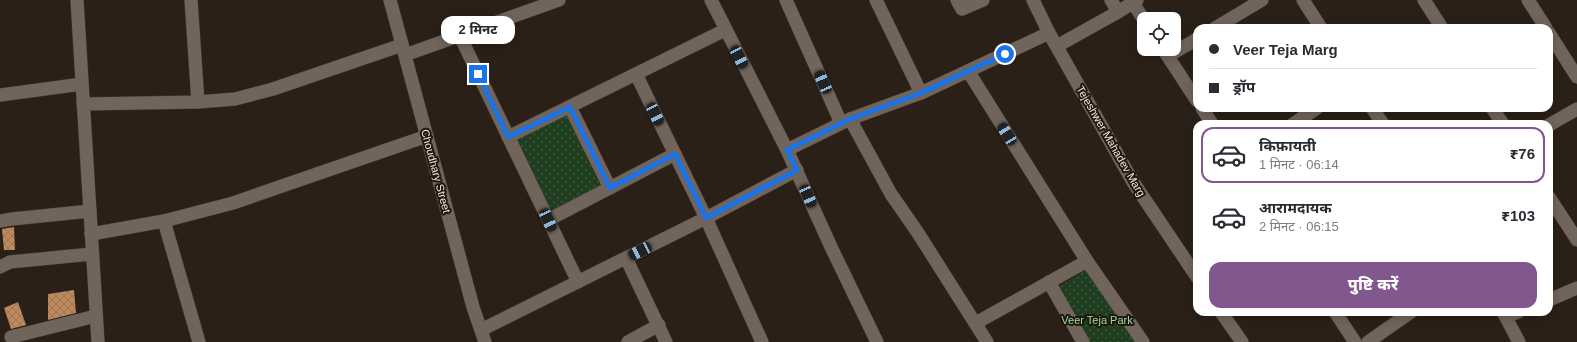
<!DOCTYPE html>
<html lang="hi">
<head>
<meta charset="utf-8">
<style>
	body { margin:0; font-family:Arial,"Noto Sans Devanagari",sans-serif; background:#f7f7f7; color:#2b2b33; height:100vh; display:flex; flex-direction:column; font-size:15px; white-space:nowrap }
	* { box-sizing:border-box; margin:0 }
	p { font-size:13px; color:#7c7c81 }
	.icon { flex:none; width:22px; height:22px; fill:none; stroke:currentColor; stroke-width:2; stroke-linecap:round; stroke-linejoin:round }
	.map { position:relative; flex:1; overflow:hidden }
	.details { position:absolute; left:1193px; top:120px; width:360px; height:196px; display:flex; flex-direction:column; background:#fff; border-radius:12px; box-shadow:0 2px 10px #0003 }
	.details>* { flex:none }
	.top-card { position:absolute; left:1193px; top:24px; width:360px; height:88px; border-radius:12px; box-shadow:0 2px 10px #0003; display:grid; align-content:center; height:88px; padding:0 16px; background:#fff }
	.controls { position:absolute; left:1137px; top:12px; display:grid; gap:8px }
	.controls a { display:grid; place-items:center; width:44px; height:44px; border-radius:8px; background:#fff; box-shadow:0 2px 10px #0003; font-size:20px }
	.end { position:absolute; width:18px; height:18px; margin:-9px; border:5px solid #1a73e8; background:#fff; box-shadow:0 0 0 2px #fff }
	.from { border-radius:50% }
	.bubble { position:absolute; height:28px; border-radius:12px; background:#fff; box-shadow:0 2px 10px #0003; font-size:13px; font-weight:800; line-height:28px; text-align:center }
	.car { position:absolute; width:12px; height:24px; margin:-12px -6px; border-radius:5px; box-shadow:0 0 3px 1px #0007; background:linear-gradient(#222 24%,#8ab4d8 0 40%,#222 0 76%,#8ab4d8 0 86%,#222 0) }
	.top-card b { display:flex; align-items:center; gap:14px; height:38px; font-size:15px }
	.top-card b+b { border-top:1px solid #e1e1e2 }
	.top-card i { width:10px; height:10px; background:#2b2b33 }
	ul { padding:7px 0 0; list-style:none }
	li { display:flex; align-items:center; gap:12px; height:56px; margin:0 8px 6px; padding:0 8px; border:2px solid transparent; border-radius:12px }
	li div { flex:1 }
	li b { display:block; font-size:15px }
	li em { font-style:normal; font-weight:800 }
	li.active { border-color:#81578e }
	li>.icon { width:36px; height:36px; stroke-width:1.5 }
	.primary-button { display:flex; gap:8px; margin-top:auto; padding:8px 16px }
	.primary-button a { flex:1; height:46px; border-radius:12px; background:#81578e; color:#fff; font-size:16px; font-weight:800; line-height:46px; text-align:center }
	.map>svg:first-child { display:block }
	.park { fill:url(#park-dots) }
	.building { fill:url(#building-cross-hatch) }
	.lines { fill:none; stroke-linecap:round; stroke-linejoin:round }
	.minor-casing { stroke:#433a35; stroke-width:14 }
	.minor { stroke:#70645b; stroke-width:13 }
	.route { stroke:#1a73e8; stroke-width:5 }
	.labels { text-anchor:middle; stroke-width:4; stroke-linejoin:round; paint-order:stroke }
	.street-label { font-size:11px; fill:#efe8e2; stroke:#20170f }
	.park-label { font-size:11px; fill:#98dd98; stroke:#20170f }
</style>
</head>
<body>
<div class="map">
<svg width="1577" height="342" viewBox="0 0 1577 342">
	<defs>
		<pattern id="park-dots" width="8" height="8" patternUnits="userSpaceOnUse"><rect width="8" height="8" fill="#1f3d1f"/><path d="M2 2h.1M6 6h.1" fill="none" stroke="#40593f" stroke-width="1.8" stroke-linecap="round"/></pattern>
		<pattern id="building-cross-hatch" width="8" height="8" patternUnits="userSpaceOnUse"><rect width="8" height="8" fill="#bd895d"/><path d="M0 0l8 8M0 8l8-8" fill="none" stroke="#9a7556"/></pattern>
	</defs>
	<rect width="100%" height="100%" fill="#2a2018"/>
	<g class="park">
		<path d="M569 112 603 187 552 213 514 140Z"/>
		<path d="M1087 269 1135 342H1087L1055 289Z"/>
	</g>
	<g class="building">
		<path d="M14 227 15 250H4L2 229Z"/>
		<path d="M74 290 76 313 48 320V294Z"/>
		<path d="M18 302 26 325 11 329 4 308Z"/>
	</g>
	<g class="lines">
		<defs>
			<g id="minor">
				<path d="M77 0 98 342"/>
				<path d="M191 0 198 102"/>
				<path d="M390 0 473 307 485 342"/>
				<path d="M711 0 787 150 832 249 877 342"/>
				<path d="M786 0 841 123"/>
				<path d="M876 0 921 93"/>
				<path d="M957 0 962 9 983 0"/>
				<path d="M1033 0 1049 33 1133 182 1197 277"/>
				<path d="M1303 0 1321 28"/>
				<path d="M1424 0 1442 28"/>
				<path d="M1528 0 1546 28"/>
				<path d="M1133 3 1144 20"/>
				<path d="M1118 12 1137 0"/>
				<path d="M1215 28 1262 0"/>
				<path d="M1549 33 1577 77"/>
				<path d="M460 36 578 282"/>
				<path d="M1057 46 1118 12 1111 0"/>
				<path d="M1163 49 1197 101"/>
				<path d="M405 55 559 0"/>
				<path d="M1168 56 1197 39"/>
				<path d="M968 71 1087 261 1143 342"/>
				<path d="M636 74 706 218 762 342"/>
				<path d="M0 95 82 84"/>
				<path d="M83 104 198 102 235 99 273 89 402 45"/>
				<path d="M570 107 610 188"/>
				<path d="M1202 108 1212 124"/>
				<path d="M1372 108 1383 124"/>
				<path d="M1492 108 1503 124"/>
				<path d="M850 119 891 194 918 233 987 342"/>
				<path d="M1293 124 1317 108"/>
				<path d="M1549 125 1577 109"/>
				<path d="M508 137 725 30"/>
				<path d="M787 150 850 119 921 93 1049 33"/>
				<path d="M1549 197 1577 240"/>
				<path d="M548 220 675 154"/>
				<path d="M0 221 12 219 90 211"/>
				<path d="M164 221 199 342"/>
				<path d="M91 234 164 221 233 203 427 136"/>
				<path d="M626 258 666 342"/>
				<path d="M0 267 10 262 92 254"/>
				<path d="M1049 282 1083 342"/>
				<path d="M1549 300 1577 288"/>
				<path d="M1221 312 1242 342"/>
				<path d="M1335 312 1355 342"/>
				<path d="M1503 312 1519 342"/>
				<path d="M1506 317 1518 312"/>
				<path d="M976 323 1087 261"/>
				<path d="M481 330 706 218 797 170"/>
				<path d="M11 337 96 316"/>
				<path d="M628 342 659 325"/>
				<path d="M1368 342 1411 312"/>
			</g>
		</defs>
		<use href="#minor" class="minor-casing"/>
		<use href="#minor" class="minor"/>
	</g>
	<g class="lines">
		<path class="route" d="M478 74 508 137 570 107 610 188 675 154 706 218 797 170 787 150 850 119 921 93 1005 54"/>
	</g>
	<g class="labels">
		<g class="street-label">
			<text transform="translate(1111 141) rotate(60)" y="4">Tejeshwer Mahadev Marg</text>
			<text transform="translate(436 171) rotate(75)" y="4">Choudhary Street</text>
		</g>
		<g class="park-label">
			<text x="1097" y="324">Veer Teja Park</text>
		</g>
	</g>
</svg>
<div class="controls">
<a><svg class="icon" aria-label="locate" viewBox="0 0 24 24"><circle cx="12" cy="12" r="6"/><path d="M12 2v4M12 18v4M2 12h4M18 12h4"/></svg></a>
</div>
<i class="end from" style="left:1005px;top:54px"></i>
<i class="end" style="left:478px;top:74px"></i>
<div class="bubble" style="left:441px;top:16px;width:74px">2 मिनट</div>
<i class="car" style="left:739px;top:57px;rotate:153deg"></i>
<i class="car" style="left:823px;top:82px;rotate:336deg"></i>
<i class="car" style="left:655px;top:114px;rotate:154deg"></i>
<i class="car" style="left:1007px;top:134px;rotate:328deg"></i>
<i class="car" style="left:808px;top:196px;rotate:156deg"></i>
<i class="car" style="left:548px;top:220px;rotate:155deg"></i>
<i class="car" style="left:640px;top:251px;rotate:244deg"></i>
<div class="top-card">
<b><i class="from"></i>Veer Teja Marg</b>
<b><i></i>ड्रॉप</b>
</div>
<section class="details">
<ul>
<li class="active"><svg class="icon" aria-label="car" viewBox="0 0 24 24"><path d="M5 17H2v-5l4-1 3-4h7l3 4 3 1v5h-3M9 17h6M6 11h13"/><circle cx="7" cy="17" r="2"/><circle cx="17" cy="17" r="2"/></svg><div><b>किफ़ायती</b><p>1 मिनट · 06:14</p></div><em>₹76</em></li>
<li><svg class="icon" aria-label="car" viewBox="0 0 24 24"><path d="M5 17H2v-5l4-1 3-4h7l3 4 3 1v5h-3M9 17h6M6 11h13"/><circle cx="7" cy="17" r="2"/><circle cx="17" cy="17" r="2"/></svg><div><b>आरामदायक</b><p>2 मिनट · 06:15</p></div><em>₹103</em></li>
</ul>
<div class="primary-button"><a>पुष्टि करें</a></div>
</section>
</div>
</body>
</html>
